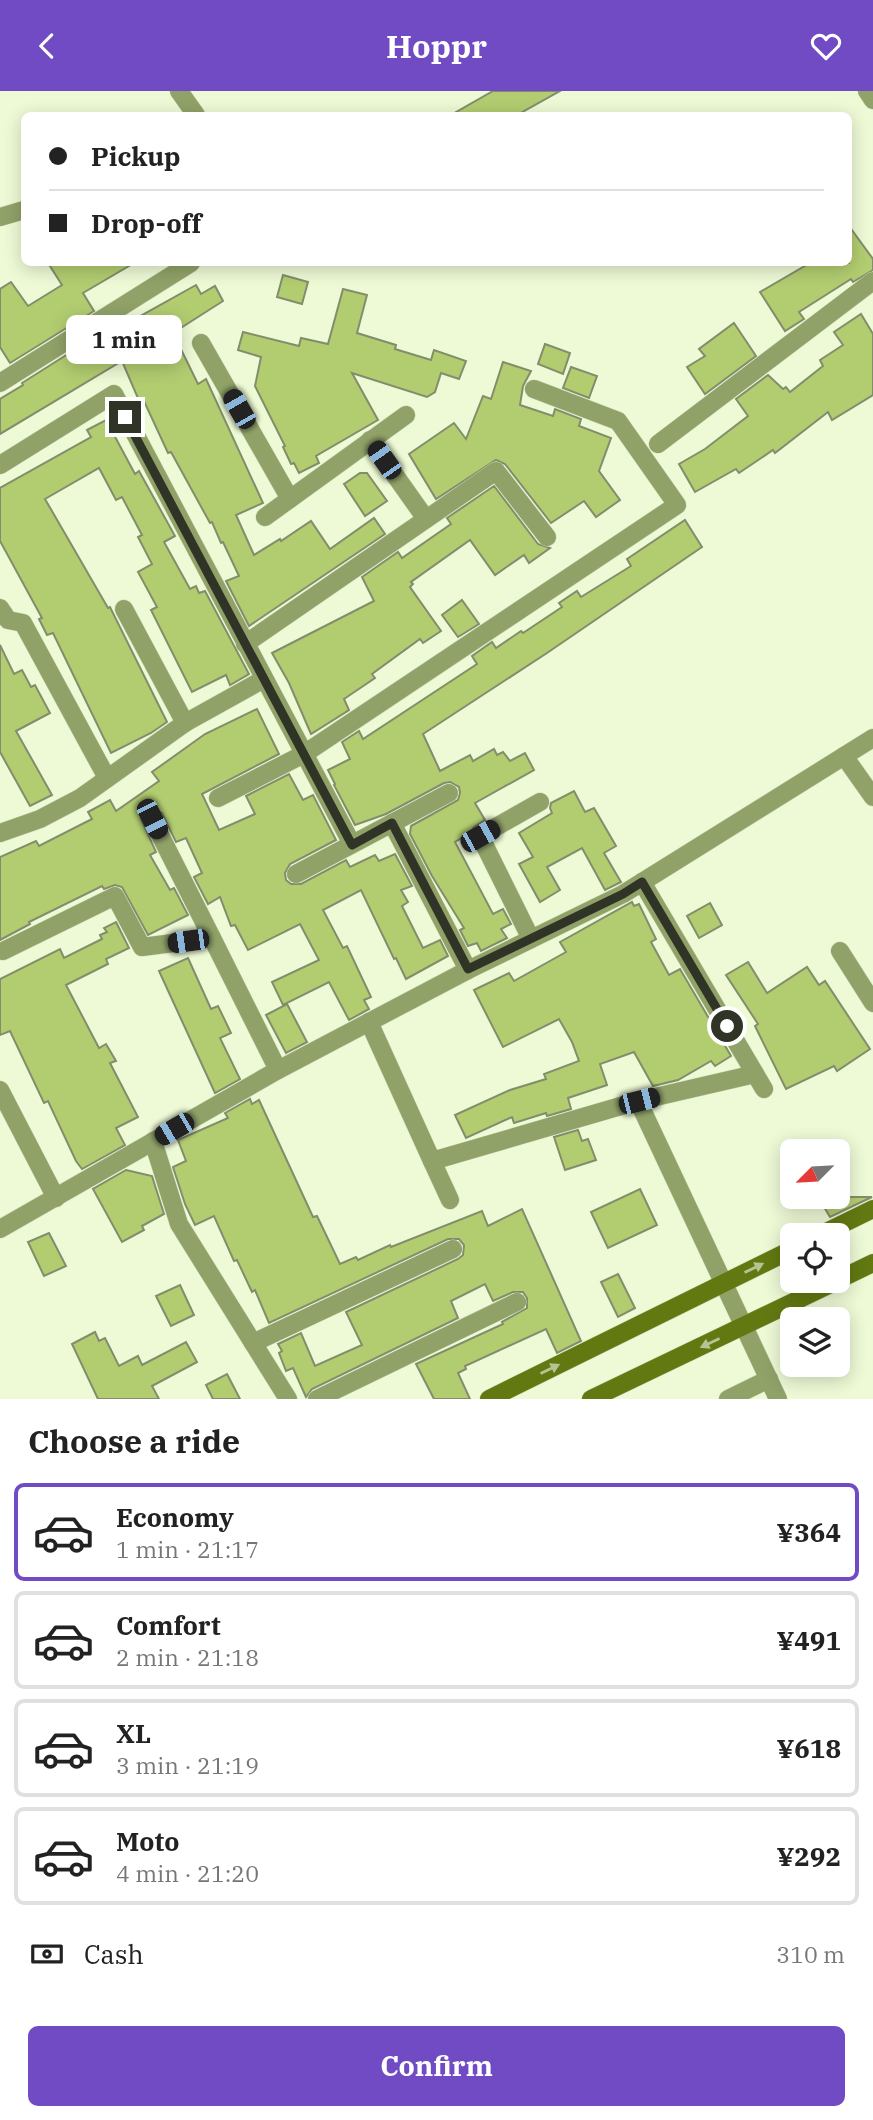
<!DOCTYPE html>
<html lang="en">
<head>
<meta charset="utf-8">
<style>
	body { margin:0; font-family:"IBM Plex Serif",serif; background:#f6f6f6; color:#222; height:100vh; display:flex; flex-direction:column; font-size:26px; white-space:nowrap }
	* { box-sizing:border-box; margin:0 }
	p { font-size:23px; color:#767676 }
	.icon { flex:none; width:38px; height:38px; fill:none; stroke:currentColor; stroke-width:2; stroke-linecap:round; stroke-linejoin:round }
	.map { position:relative; height:1308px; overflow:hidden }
	.drawer { display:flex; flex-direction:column; background:#fff; flex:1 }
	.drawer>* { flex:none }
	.top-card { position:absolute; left:21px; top:21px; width:831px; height:154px; border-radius:10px; box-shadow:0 4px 18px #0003; display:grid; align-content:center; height:154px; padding:0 28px; background:#fff }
	.needle { width:46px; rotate:246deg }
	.controls { position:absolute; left:780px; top:1048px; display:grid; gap:14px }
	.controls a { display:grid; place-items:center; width:70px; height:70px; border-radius:10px; background:#fff; box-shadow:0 4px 18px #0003; font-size:35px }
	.end { position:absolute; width:32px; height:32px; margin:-16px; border:9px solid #2f3426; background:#fff; box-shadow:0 0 0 4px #fff }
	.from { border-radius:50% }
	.bubble { position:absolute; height:49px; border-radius:10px; background:#fff; box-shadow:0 4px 18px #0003; font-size:23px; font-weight:700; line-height:49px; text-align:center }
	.car { position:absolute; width:21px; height:42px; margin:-21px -10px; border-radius:9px; box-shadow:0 0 5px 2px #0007; background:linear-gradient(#222 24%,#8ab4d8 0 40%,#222 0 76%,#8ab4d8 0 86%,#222 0) }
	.top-card b { display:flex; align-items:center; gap:24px; height:66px; font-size:26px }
	.top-card b+b { border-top:2px solid #e0e0e0 }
	.top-card i { width:18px; height:18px; background:#222 }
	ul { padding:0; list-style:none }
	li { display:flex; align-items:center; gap:21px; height:98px; margin:0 14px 10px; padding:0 14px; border:4px solid #e0e0e0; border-radius:10px }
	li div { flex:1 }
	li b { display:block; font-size:26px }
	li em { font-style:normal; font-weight:700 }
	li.current { border-color:#704bc4 }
	li>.icon { width:63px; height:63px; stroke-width:1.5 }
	h2 { padding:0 28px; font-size:32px; line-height:84px }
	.pay { display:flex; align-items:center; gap:18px; height:77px; padding:0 28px; font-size:26px }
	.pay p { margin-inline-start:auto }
	.action { display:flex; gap:14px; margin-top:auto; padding:14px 28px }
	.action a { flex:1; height:80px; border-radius:10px; background:#704bc4; color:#fff; font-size:28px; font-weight:700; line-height:80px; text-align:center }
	header { display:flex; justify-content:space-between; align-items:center; height:91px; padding:0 28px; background:#704bc4; color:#fff; font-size:32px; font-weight:700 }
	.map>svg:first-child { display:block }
	.building { fill:#b2cd70; stroke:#838d6c; stroke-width:2 }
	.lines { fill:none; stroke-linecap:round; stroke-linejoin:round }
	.street-casing { stroke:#ccd6b6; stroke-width:19 }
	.secondary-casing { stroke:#ccd6b6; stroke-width:19 }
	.street { stroke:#90a268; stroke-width:18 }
	.secondary { stroke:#627912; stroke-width:18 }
	.oneway { fill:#b8c394 }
	.route { stroke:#2f3426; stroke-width:9 }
</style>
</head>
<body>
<header><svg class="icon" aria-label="back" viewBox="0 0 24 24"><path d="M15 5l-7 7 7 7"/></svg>Hoppr<svg class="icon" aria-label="heart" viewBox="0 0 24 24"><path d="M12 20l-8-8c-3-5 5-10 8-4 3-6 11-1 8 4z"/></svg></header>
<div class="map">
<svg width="873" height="1308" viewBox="0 0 873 1308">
	<rect width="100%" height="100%" fill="#eefad6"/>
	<g class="building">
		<path d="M493 0H560L517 24H451Z"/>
		<path d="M849 135 873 168V179L853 191 851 188 799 221 804 228 785 240 760 201 810 172H849Z"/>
		<path d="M48 172H134L83 202 94 220 10 272 0 256V198L11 191 28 215 62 194Z"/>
		<path d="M283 184 308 191 302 213 277 206Z"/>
		<path d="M196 194 201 203 215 195 223 210 173 242 198 293 206 288 263 412 236 424 254 464 280 448 281 450 311 430 330 458 374 427 385 443 249 535 226 490 239 485 223 451 221 452 212 431 210 432 171 361 168 362 144 310 140 312 122 270 0 343V308L23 294 22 292 106 239 108 243 119 237Z"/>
		<path d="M343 198 367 204 357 242 396 254 395 258 431 269 434 259 466 270 459 288 441 282 435 301 427 306 352 282 378 329 316 365 319 372 299 382 294 372 291 373 283 356 285 355 255 295 261 266 238 259 243 241 299 255 301 247 328 253Z"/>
		<path d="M861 223 873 243V304L832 329 828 321 775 362 773 359 739 382 736 378 695 401 679 373 705 358 748 325 736 308 768 284 783 298 786 296 790 301 823 275 820 269 843 254 834 241Z"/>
		<path d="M734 232 756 265 705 303 687 276 705 265 699 258Z"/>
		<path d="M545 253 570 262 563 283 538 273Z"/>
		<path d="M503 271 531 280 523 295 520 314 553 325 555 318 581 328 579 335 611 347 599 380 620 409 596 426 584 410 551 432 505 373 496 369 436 408 409 363 454 332 466 348 483 305 491 308Z"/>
		<path d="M571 276 597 285 589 307 563 297Z"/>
		<path d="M106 329 135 383 139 380 175 445 164 451 190 498 196 495 199 502 205 500 249 583 230 594 226 584 192 601 151 519 157 516 138 481 152 473 138 446 142 444 122 406 116 409 99 377 45 408 108 517 110 516 167 631 151 642 111 662 53 542 47 544 39 528 42 527 0 450V397L91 346 87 339Z"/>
		<path d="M360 382H367L387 410 365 425 344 393Z"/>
		<path d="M494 395 538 453 550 457 529 472 524 464 495 484 470 449 411 491 413 493 410 496 441 540 423 552 420 548 372 583 375 587 344 608 349 619 311 643 289 592 272 562 374 510 362 486 398 461 402 467 451 433 447 427Z"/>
		<path d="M685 429 702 456 547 562 423 643 440 680 470 664 473 670 494 658 497 664 503 661 510 670 525 662 534 679 475 712 485 729 474 736 469 743 455 751 493 823 503 818 511 833 501 838 507 847 481 860 477 852 468 855 460 839 464 837 432 785 410 743 411 735 458 709 460 702 459 696 450 691 444 692 386 723 355 734 334 694 335 693 328 679 350 668 342 651 359 640 363 648 477 573 472 565 492 551 496 557 521 540 523 542 562 516 559 512 577 500 581 506 631 475 627 468Z"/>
		<path d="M462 509 479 533 458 546 442 524Z"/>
		<path d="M0 554 14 583 22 579 31 596 35 594 50 622 16 640 52 704 30 715 0 661Z"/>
		<path d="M257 618 279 663 202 703 219 739 255 723 246 705 289 683 303 709 313 704 336 749 290 773 285 782 286 789 291 793H301L346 769 350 776 375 764 379 770 395 763 412 795 401 799 408 811 402 815 423 857 440 849 448 865 406 888 396 867 394 868 361 799 323 819 343 857 347 855 371 906 364 909 369 918 349 929 329 891 283 914 272 891 319 869 300 833 248 859 235 834 231 835 220 806 208 813 194 786 202 782 186 747 176 751 162 722 152 717 143 721 141 728 156 761 150 764 170 799 174 797 188 824 148 844 122 796 115 794 104 798 102 795 29 831 30 833 0 849V766L36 750 39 755 92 728 88 721 110 709 116 720 159 690 152 681 205 643Z"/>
		<path d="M574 700 585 721 594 717 616 755 604 762 621 791 605 799 582 757 547 776 560 799 540 811 519 773 533 766 519 742 552 722 550 717 551 712Z"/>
		<path d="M632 811 634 815 639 813 656 848 651 851 669 884 680 878 731 965 715 975 711 970 678 989 653 995 634 961 600 973 607 994 568 1007 571 1018 547 1025 546 1022 514 1032 512 1026 466 1047 455 1024 510 999 546 988 544 983 579 970 572 951 559 928 503 956 474 899 509 882 514 890 566 861 560 851Z"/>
		<path d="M710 812 722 834 699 847 687 825Z"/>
		<path d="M116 831 129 857 106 868 108 873 66 894 99 957 106 953 116 970 110 972 138 1026 116 1037 125 1054 82 1078 76 1070 48 1010 44 1012 10 940 0 944V888L60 858 64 867 102 848 100 844 107 841 104 837Z"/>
		<path d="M188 867 211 918 218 915 231 942 220 947 240 988 215 1002 159 880Z"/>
		<path d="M748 871 767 902 807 876 819 894 825 890 870 958 837 980 834 975 786 998 755 935 758 933 726 884Z"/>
		<path d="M287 913 307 951 286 962 266 924Z"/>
		<path d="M250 1008 252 1013 259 1009 313 1126 317 1125 340 1173 356 1166 358 1169 390 1154 391 1156 482 1120 488 1135 522 1118 581 1250 557 1262 546 1238 465 1275 466 1278 458 1282 470 1308H434L416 1273 503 1233 502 1231 527 1217V1207L523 1201H513L493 1210 485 1193 451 1210 458 1227 312 1298 306 1306 293 1277 286 1280 279 1262 282 1260 278 1253 301 1242 315 1275 362 1254 346 1221 458 1168 463 1164 464 1154 459 1148H448L269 1232 255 1199 252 1201 237 1169 234 1170 214 1125 195 1134 185 1113 173 1076 186 1070 178 1049 228 1027 225 1022Z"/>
		<path d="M578 1039 582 1050 588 1048 596 1069 565 1079 554 1046Z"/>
		<path d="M126 1079 152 1085 164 1123 142 1135 144 1139 122 1151 93 1098Z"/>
		<path d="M640 1098 657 1134 608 1157 591 1121Z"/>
		<path d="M818 1106H872L830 1126Z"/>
		<path d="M49 1142 66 1175 44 1185 28 1151Z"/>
		<path d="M618 1183 635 1217 618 1226 601 1191Z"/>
		<path d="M180 1194 194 1224 171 1235 156 1205Z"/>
		<path d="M95 1241 99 1250 105 1247 119 1275 138 1265 142 1274 186 1251 197 1271 152 1295 159 1308H98L72 1253Z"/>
		<path d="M227 1283 240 1308H213L206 1294Z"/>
	</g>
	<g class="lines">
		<defs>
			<g id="street">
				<path d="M179 0 196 24"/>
				<path d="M867 0 873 9"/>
				<path d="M0 126 24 119"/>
				<path d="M201 252 290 408"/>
				<path d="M0 292 191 172"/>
				<path d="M370 349 426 428"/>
				<path d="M658 353 873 190"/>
				<path d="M0 374 114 303 352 753"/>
				<path d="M265 426 406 324"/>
				<path d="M0 517 8 529 23 532 107 687"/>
				<path d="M124 518 185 632"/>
				<path d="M245 553 496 380 547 446"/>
				<path d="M844 665 873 706"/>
				<path d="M218 707 304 663 677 414 618 330 534 298"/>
				<path d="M152 728 212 847"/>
				<path d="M392 732 468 879"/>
				<path d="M0 742 40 728 80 707 185 632 264 588"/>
				<path d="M296 783 449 702"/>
				<path d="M642 791 764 998"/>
				<path d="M531 848 480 745 540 711"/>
				<path d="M3 860 115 805 142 856 212 847 278 979"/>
				<path d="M840 860 873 912"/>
				<path d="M369 931 432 1070 638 1010 755 983"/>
				<path d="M0 999 56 1107"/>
				<path d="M638 1010 778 1308"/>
				<path d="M153 1050 179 1133 288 1308"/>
				<path d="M432 1070 450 1109"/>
				<path d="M0 1138 278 979 468 879 623 803 873 647"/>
				<path d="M253 1252 453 1158"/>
				<path d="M317 1308 517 1211"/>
				<path d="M728 1308 769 1288"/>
			</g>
			<g id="secondary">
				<path d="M820 1144 873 1118"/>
				<path d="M838 1189 873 1172"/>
				<path d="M489 1308 793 1158"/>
				<path d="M591 1308 837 1190"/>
			</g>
		</defs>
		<use href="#street" class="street-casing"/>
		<use href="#secondary" class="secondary-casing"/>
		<use href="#street" class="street"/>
		<use href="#secondary" class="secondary"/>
	</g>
	<defs><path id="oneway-solid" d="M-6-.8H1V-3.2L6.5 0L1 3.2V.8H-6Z" transform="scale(1.75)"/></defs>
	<g class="oneway">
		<use href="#oneway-solid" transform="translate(754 1177) rotate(-26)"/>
		<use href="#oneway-solid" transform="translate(710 1252) rotate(155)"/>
		<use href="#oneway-solid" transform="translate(550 1278) rotate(-26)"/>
	</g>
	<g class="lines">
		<path class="route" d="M125 326 352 754 392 732 468 878 623 803 642 791 727 935"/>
	</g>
</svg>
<div class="controls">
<a><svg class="needle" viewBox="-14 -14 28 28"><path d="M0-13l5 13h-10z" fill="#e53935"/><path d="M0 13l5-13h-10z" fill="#767676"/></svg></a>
<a><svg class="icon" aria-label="locate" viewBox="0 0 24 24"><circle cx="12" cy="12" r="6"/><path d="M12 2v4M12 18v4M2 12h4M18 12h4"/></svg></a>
<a><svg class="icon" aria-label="layers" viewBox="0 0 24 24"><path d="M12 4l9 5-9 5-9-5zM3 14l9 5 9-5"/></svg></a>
</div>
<i class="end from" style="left:727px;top:935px"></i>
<i class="end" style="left:125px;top:326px"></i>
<div class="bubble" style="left:66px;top:224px;width:116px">1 min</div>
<i class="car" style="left:239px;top:318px;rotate:330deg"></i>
<i class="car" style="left:384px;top:369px;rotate:325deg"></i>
<i class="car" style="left:152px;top:728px;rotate:153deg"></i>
<i class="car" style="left:480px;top:745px;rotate:61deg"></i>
<i class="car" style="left:188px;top:850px;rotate:262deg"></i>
<i class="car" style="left:639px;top:1010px;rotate:76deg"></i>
<i class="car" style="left:174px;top:1038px;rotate:240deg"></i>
<div class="top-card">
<b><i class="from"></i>Pickup</b>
<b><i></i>Drop-off</b>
</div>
</div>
<section class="drawer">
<h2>Choose a ride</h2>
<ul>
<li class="current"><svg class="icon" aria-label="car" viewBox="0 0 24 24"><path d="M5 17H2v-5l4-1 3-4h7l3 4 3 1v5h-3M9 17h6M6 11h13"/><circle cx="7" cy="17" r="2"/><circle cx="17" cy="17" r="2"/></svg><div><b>Economy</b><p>1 min · 21:17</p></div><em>¥364</em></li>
<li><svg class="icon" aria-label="car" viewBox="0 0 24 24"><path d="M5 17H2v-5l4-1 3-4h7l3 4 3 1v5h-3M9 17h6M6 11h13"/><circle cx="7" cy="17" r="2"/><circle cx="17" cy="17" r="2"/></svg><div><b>Comfort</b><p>2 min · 21:18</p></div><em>¥491</em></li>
<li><svg class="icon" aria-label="car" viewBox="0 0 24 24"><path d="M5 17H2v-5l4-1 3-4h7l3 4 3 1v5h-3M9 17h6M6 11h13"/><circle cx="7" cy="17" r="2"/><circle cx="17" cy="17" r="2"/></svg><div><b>XL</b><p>3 min · 21:19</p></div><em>¥618</em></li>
<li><svg class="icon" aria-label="car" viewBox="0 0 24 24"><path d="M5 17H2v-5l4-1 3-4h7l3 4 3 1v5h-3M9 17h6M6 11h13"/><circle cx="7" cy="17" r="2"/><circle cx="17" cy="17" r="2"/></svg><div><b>Moto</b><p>4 min · 21:20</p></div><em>¥292</em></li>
</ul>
<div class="pay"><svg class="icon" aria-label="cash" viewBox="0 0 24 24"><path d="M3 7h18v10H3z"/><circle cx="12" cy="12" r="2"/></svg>Cash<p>310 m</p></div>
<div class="action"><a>Confirm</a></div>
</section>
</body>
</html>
